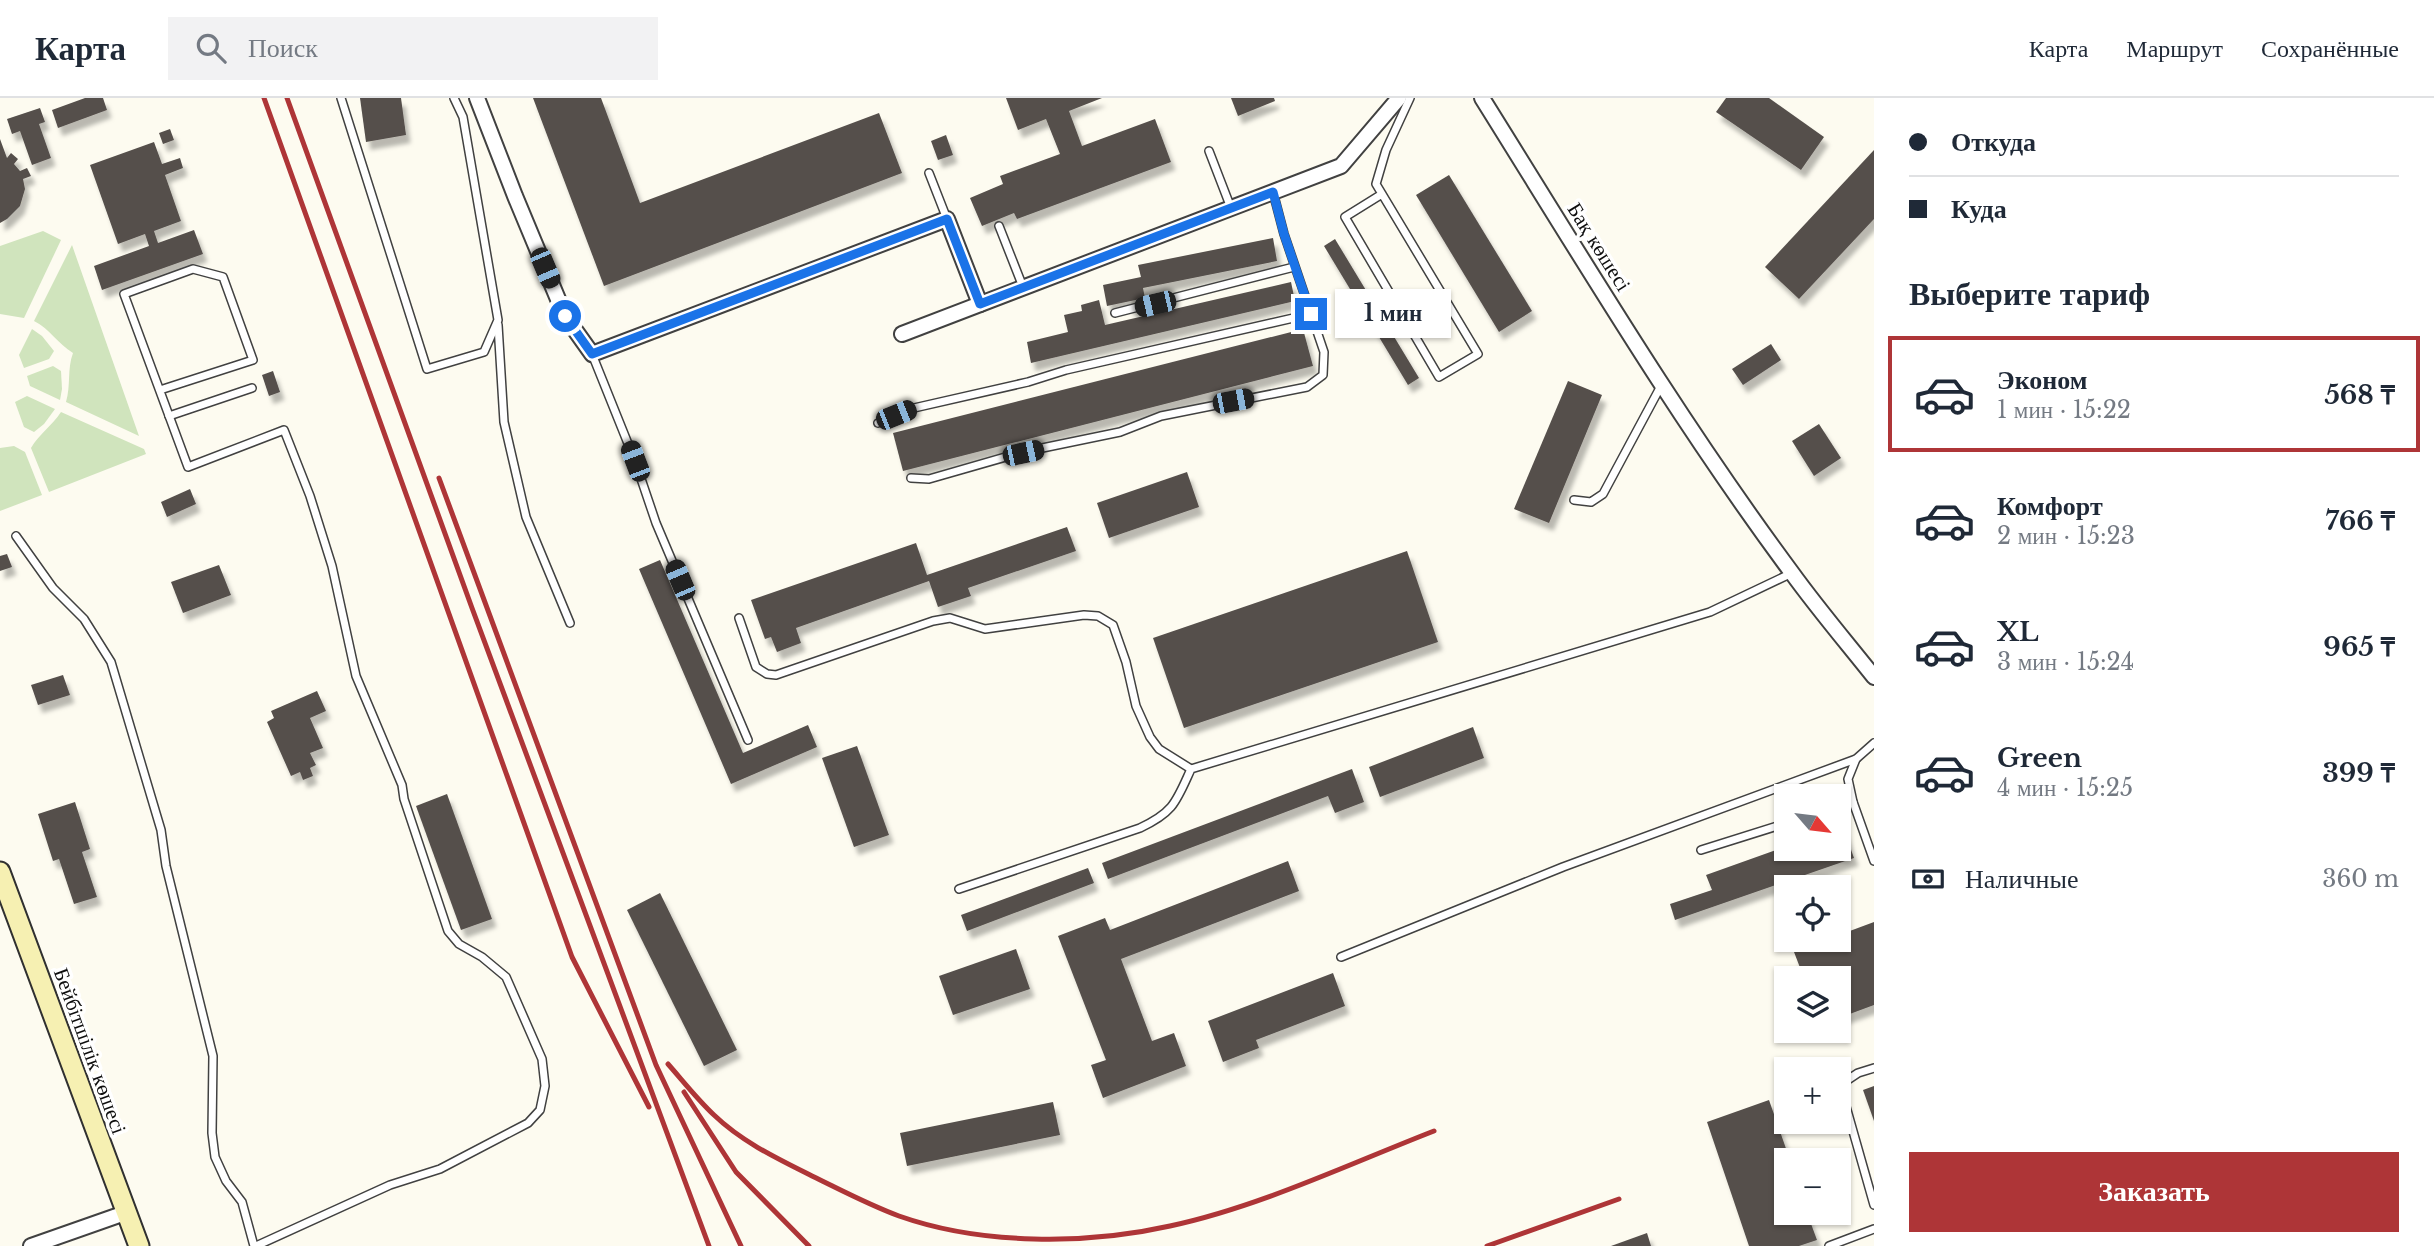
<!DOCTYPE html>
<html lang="ru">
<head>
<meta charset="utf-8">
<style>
	body { margin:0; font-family:"Libre Baskerville",serif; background:#f2f2f3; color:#1f2937; height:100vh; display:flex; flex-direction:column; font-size:26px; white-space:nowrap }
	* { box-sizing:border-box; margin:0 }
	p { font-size:23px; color:#747a83 }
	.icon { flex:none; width:38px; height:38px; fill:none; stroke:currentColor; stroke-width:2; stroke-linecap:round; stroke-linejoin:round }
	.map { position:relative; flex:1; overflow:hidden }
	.drawer { display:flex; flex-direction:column; background:#fff; width:560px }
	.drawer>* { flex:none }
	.hud { display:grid; align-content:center; height:154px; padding:0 35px; background:#fff }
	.needle { width:46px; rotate:118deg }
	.controls { position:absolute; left:1774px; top:686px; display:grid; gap:14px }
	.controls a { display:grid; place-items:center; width:77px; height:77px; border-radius:0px; background:#fff; box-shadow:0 2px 5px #0004; font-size:35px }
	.end { position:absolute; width:32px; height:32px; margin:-16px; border:9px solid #1a73e8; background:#fff; box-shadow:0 0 0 4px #fff }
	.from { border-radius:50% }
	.bubble { position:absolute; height:49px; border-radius:0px; background:#fff; box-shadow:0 2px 5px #0004; font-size:23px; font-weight:700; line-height:49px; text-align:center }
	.car { position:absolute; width:21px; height:42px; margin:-21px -10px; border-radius:9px; box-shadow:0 0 5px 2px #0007; background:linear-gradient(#222 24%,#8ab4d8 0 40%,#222 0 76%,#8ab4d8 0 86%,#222 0) }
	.hud b { display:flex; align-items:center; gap:24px; height:66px; font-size:26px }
	.hud b+b { border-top:2px solid #e0e1e3 }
	.hud i { width:18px; height:18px; background:#1f2937 }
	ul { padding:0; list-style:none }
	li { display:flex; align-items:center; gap:21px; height:116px; margin:0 14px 10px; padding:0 21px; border:4px solid transparent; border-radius:0px }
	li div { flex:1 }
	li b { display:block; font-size:26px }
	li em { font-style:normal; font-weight:700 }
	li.selected { border-color:#ae3537 }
	li>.icon { width:63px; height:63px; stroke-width:1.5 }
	h2 { padding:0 35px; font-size:32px; line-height:84px }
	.pay { display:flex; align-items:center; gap:18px; height:77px; padding:0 35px; font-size:26px }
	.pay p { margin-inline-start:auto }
	.primary-button { display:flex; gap:14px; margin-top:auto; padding:14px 35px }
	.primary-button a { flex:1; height:80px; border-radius:0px; background:#ae3537; color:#fff; font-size:28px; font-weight:700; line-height:80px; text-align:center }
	header { display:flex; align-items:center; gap:42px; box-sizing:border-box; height:98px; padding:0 35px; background:#fff; border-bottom:2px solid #e0e1e3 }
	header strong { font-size:33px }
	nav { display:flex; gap:38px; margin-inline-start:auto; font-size:24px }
	.search { width:490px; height:63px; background:#f2f2f3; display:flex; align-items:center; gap:18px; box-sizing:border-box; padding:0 24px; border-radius:0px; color:#747a83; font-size:26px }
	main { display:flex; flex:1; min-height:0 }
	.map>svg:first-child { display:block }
	.green { fill:#d0e4bd }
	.building { fill:#554f4b; filter:url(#shadow) }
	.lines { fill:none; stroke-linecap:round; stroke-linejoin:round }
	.lane-casing { stroke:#414141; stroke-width:10 }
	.street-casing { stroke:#414141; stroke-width:18 }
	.secondary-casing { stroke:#303030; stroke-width:23 }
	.lane { stroke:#fff; stroke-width:7 }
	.street { stroke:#fff; stroke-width:14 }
	.secondary { stroke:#f6f0b2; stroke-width:19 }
	.rail { stroke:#ae3537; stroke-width:5 }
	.route { stroke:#1a73e8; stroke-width:9 }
	.labels { text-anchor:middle; stroke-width:7; stroke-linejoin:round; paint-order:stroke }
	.street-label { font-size:21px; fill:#0e0e0e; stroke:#fff }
</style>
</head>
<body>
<header>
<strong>Карта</strong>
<div class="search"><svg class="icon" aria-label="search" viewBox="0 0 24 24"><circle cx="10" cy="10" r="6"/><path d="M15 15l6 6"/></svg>Поиск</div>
<nav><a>Карта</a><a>Маршрут</a><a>Сохранённые</a></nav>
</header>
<main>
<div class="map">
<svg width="1874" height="1148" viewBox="0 0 1874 1148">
	<defs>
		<filter id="shadow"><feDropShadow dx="4.5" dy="8" stdDeviation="2" flood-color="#0004"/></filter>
	</defs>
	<rect width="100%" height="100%" fill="#fdfbf0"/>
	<g class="green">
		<path d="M43 133 61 142 24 220 0 216V148Z"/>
		<path d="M72 147 139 338 66 304C71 287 67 271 73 255 58 246 50 231 34 223Z"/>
		<path d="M32 231 42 238 54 253 49 261 24 270 19 257Z"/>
		<path d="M53 268 61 273 62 291 60 302 30 288 27 278Z"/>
		<path d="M27 298 55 311 44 326 34 334 24 329 15 304Z"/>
		<path d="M61 314 144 351 146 356 49 394 31 350C39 336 52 328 61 314Z"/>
		<path d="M14 348 25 354 42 397 0 413V350Z"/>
	</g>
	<g class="building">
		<path d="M85 0H103L107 12 58 30 52 12Z"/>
		<path d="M360 0H401L406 37 366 44Z"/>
		<path d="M533 0H601L640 105 879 15 902 75 604 188Z"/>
		<path d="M1006 0H1102L1069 13 1082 48 1155 21 1171 64 1017 121 1014 115 982 128 970 100 1003 86 1000 78 1060 56 1046 21 1018 32Z"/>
		<path d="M1231 0H1274L1275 3 1238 18Z"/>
		<path d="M1726 0H1769L1824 39 1801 72 1716 14Z"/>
		<path d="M40 10 45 24 39 26 51 60 32 67 20 33 12 36 7 21Z"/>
		<path d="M170 31 174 42 163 46 159 35Z"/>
		<path d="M946 37 953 57 938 62 931 43Z"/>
		<path d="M0 41 7 60 11 55 18 61 14 66 20 73 27 70 31 78 23 81 25 91 20 108 7 121 0 125Z"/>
		<path d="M154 44 162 66 180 60 183 70 165 77 181 123 154 133 158 145 194 132 203 156 102 192 94 168 149 148 145 136 118 146 90 67Z"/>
		<path d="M1874 52V121L1799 201 1765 169Z"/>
		<path d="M1449 77 1532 213 1499 234 1416 97Z"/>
		<path d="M1273 140 1277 163 1143 190 1145 200 1107 208 1103 187 1141 179 1138 167Z"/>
		<path d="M1335 141 1419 280 1408 287 1324 148Z"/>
		<path d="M1291 184 1295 203 1031 265 1027 244 1068 234 1064 217 1082 213 1081 207 1099 202 1105 227Z"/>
		<path d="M1303 231 1313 268 903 373 893 335Z"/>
		<path d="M1771 246 1781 262 1743 287 1732 271Z"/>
		<path d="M273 273 280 294 269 298 262 277Z"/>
		<path d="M1568 283 1602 297 1549 425 1514 411Z"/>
		<path d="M1819 326 1841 360 1814 378 1792 343Z"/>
		<path d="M1187 374 1199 409 1109 440 1097 405Z"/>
		<path d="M190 391 196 406 167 419 161 404Z"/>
		<path d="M1067 429 1076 453 968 490 971 498 938 509 929 483 796 530 801 545 777 554 771 539 765 541 751 502 916 445 927 477Z"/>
		<path d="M1407 453 1438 544 1184 630 1153 540Z"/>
		<path d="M7 456 12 469 0 473V458Z"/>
		<path d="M660 462 743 655 808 627 817 649 731 686 639 471Z"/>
		<path d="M219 467 231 497 183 515 171 484Z"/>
		<path d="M63 577 70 597 38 607 31 587Z"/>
		<path d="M317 593 326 613 310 620 323 650 310 655 316 667 310 670 313 678 303 682 300 674 291 678 267 624 274 620 271 613Z"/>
		<path d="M1473 629 1484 660 1380 699 1369 669Z"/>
		<path d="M857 648 889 737 854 749 822 660Z"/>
		<path d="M1352 671 1364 704 1335 715 1328 698 1108 781 1102 765Z"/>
		<path d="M447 696 492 821 461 832 416 708Z"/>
		<path d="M75 704 90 751 82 754 97 799 74 806 59 761 53 763 38 716Z"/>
		<path d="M1843 729 1854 760 1675 822 1670 806 1712 792 1706 777 1787 748V751H1839V730Z"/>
		<path d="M1288 763 1299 793 1121 861 1152 943 1174 935 1186 968 1103 1000 1091 967 1106 962 1058 838 1105 820 1110 832Z"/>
		<path d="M1088 770 1094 785 967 833 961 817Z"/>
		<path d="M660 795 737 952 704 968 627 812Z"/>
		<path d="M1874 824V907L1839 920V880H1804L1794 854 1826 842H1839V837Z"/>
		<path d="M1016 851 1030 891 953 917 939 878Z"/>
		<path d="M1333 875 1345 908 1256 942 1259 950 1223 964 1208 923Z"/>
		<path d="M1874 988V1023L1863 992Z"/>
		<path d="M1769 1002 1790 1062H1787V1115H1807L1817 1142 1799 1148H1749L1707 1024Z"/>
		<path d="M1053 1004 1060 1037 907 1068 900 1035Z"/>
		<path d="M1647 1135 1651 1148H1611Z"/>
	</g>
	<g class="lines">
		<defs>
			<g id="lane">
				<path d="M341 0 427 271 484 254 498 222 463 19 454 0"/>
				<path d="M1209 53 1231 110"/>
				<path d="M929 75 947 121"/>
				<path d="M1382 96 1345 119 1439 279 1478 256 1376 86 1386 52 1410 0"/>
				<path d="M999 128 1023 189"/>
				<path d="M1115 215 1294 169"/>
				<path d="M498 227 504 324 526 419 570 525"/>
				<path d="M592 256 635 363 656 425 748 642"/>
				<path d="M160 292 253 262 223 179 193 171 124 196 188 369 284 332 310 398 332 468 356 578 402 687 404 701 448 833 459 846 482 859 506 879 542 961 545 988 540 1012 528 1025 440 1071 390 1087 256 1148"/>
				<path d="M169 318 252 290"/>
				<path d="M878 325 914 310 1028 284 1066 272 1311 216"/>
				<path d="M911 380 929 381 1023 354 1120 334 1161 318 1307 289 1323 277 1324 254 1284 136 1273 94"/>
				<path d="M1574 402 1591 404 1603 396 1662 286"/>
				<path d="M16 438 53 490 84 521 111 564 161 732 166 768 213 958 212 1035 215 1059 226 1083 242 1104 254 1148"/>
				<path d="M739 520 756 569 767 576 776 577 933 523 950 520 985 531 1084 517 1098 518 1113 527 1126 564 1136 608 1150 639 1159 651 1191 671"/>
				<path d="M1856 661 1848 681 1853 704 1874 763"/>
				<path d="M1839 709 1853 704"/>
				<path d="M1701 752 1787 725"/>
				<path d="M959 791 1140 730C1174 714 1176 704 1191 671L1710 514 1792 475"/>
				<path d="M1341 859 1563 769 1856 661 1874 645"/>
				<path d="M1874 970 1858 975 1846 983 1843 998 1874 1107"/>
				<path d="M1829 1148 1874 1131"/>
			</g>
			<g id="street">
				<path d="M477 0 515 98 565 218 592 256 947 121 980 206"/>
				<path d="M1482 0C1582 160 1679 323 1792 475 1818 511 1847 545 1874 579"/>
				<path d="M902 236 1341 68 1399 0"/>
				<path d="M31 1148 125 1115"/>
			</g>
			<path id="secondary" d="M0 774 139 1148"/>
		</defs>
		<use href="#lane" class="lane-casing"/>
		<use href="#street" class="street-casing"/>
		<use href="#secondary" class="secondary-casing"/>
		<use href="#lane" class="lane"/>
		<use href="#street" class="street"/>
		<use href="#secondary" class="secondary"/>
		<g class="rail">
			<path d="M264 0 572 859 649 1009"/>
			<path d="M287 0 472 510 709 1148"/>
			<path d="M439 380 656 967 741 1148"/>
			<path d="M668 966C683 983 697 1001 714 1017 742 1044 778 1061 812 1078 841 1092 869 1107 899 1118 981 1147 1086 1147 1170 1128 1259 1109 1349 1066 1434 1033"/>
			<path d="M684 994 736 1074 809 1148"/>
			<path d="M1487 1148 1619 1101"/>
		</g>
	</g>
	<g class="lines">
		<path class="route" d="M565 218 592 256 947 121 980 206 1273 94 1284 136 1311 216"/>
	</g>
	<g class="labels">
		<g class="street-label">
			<text transform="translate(1599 149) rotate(58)" y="7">Бақ көшесі</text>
			<text transform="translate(90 953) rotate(70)" y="7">Бейбітшілік көшесі</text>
		</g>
	</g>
</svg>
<div class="controls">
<a><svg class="needle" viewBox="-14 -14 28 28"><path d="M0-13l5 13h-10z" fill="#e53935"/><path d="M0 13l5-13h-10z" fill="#747a83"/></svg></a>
<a><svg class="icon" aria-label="locate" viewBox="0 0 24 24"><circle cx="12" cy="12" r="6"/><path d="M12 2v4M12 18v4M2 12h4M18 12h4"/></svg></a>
<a><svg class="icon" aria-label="layers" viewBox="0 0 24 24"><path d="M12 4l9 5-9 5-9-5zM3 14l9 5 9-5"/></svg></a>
<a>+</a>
<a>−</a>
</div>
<i class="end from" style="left:565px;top:218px"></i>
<i class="end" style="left:1311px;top:216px"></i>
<div class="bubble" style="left:1335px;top:191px;width:116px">1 мин</div>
<i class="car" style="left:545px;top:170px;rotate:157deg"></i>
<i class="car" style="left:1155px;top:206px;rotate:257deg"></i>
<i class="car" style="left:1233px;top:303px;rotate:79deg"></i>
<i class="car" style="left:896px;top:317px;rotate:68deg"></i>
<i class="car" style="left:1023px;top:355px;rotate:78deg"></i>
<i class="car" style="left:635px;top:363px;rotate:339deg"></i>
<i class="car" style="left:680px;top:482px;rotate:337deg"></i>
</div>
<section class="drawer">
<div class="hud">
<b><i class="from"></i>Откуда</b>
<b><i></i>Куда</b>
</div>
<h2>Выберите тариф</h2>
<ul>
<li class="selected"><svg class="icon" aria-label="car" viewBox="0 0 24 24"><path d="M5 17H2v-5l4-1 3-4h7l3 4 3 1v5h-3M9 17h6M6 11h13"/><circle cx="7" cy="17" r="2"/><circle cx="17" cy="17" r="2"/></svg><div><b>Эконом</b><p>1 мин · 15:22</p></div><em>568 ₸</em></li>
<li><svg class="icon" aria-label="car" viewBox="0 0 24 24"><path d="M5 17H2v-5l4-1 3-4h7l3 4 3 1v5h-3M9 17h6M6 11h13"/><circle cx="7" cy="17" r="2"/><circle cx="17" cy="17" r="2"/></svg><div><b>Комфорт</b><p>2 мин · 15:23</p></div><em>766 ₸</em></li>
<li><svg class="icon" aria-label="car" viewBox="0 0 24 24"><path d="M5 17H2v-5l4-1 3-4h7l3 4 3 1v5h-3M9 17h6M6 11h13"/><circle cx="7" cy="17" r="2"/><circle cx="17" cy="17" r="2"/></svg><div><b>XL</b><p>3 мин · 15:24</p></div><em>965 ₸</em></li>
<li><svg class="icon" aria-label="car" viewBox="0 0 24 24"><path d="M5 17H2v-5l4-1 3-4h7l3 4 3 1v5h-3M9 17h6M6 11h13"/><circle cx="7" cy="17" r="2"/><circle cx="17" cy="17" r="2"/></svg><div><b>Green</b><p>4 мин · 15:25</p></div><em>399 ₸</em></li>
</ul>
<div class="pay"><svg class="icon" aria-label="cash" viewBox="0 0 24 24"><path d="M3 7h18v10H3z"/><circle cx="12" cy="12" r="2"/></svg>Наличные<p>360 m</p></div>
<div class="primary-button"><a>Заказать</a></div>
</section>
</main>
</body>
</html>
